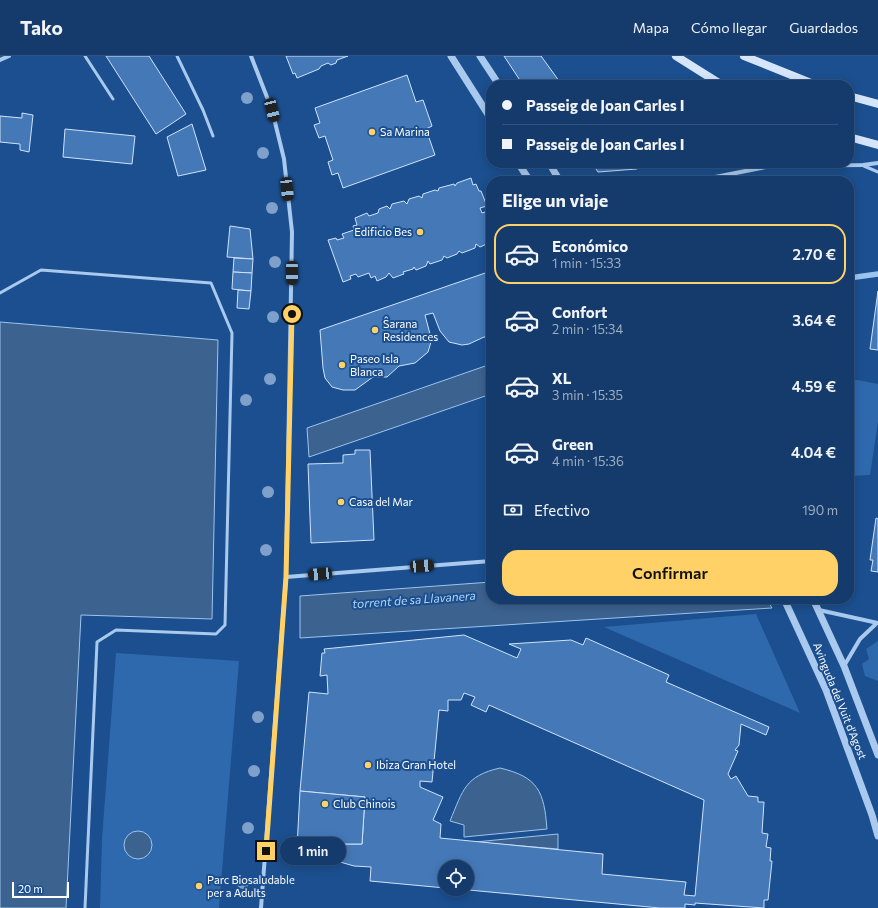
<!DOCTYPE html>
<html lang="es">
<head>
<meta charset="utf-8">
<style>
	body { margin:0; font-family:Commissioner,sans-serif; background:#1d4271; color:#f1f3f6; height:100vh; display:flex; flex-direction:column; font-size:15px; white-space:nowrap }
	* { box-sizing:border-box; margin:0 }
	p { font-size:13px; color:#9dadc1 }
	.icon { flex:none; width:22px; height:22px; fill:none; stroke:currentColor; stroke-width:2; stroke-linecap:round; stroke-linejoin:round }
	.map { position:relative; flex:1; overflow:hidden }
	.drawer { position:absolute; left:486px; top:120px; width:368px; height:428px; display:flex; flex-direction:column; background:#143b6b; border-radius:16px; box-shadow:0 2px 10px #0003,0 0 0 1px #33557e }
	.drawer>* { flex:none }
	.guide { position:absolute; left:486px; top:24px; width:368px; height:88px; border-radius:16px; box-shadow:0 2px 10px #0003,0 0 0 1px #33557e; display:grid; align-content:center; height:88px; padding:0 16px; background:#143b6b }
	.tools { position:absolute; left:438px; top:804px; display:grid; gap:8px }
	.tools a { display:grid; place-items:center; width:36px; height:36px; border-radius:50%; background:#143b6b; box-shadow:0 2px 10px #0003,0 0 0 1px #33557e; font-size:20px }
	.scale { position:absolute; left:12px; bottom:10px; width:57px; box-sizing:border-box; padding-left:4px; border:2px solid #fff; border-top:0; font-size:11px; line-height:14px; white-space:nowrap; color:#fff; -webkit-text-stroke:3px #1b4f8f; paint-order:stroke }
	.end { position:absolute; width:18px; height:18px; margin:-9px; border:5px solid #ffd166; background:#111; box-shadow:0 0 0 2px #111 }
	.from { border-radius:50% }
	.bubble { position:absolute; height:28px; border-radius:14px; background:#143b6b; box-shadow:0 2px 10px #0003,0 0 0 1px #33557e; font-size:13px; font-weight:600; line-height:28px; text-align:center }
	.car { position:absolute; width:12px; height:24px; margin:-12px -6px; border-radius:5px; box-shadow:0 0 3px 1px #0007; background:linear-gradient(#222 24%,#8ab4d8 0 40%,#222 0 76%,#8ab4d8 0 86%,#222 0) }
	.guide b { display:flex; align-items:center; gap:14px; height:38px; font-size:15px }
	.guide b+b { border-top:1px solid #33557e }
	.guide i { width:10px; height:10px; background:#f1f3f6 }
	ul { padding:0; list-style:none }
	li { display:flex; align-items:center; gap:12px; height:60px; margin:0 8px 6px; padding:0 8px; border:2px solid transparent; border-radius:16px }
	li div { flex:1 }
	li b { display:block; font-size:15px }
	li em { font-style:normal; font-weight:600 }
	li.selected { border-color:#ffd166 }
	li>.icon { width:36px; height:36px; stroke-width:1.5 }
	h2 { padding:0 16px; font-size:18px; line-height:48px }
	.pay { display:flex; align-items:center; gap:10px; height:44px; padding:0 16px; font-size:15px }
	.pay p { margin-inline-start:auto }
	.primary-button { display:flex; gap:8px; margin-top:auto; padding:8px 16px }
	.primary-button a { flex:1; height:46px; border-radius:16px; background:#ffd166; color:#111; font-size:16px; font-weight:600; line-height:46px; text-align:center }
	header { display:flex; align-items:center; gap:24px; box-sizing:border-box; height:56px; padding:0 20px; background:#143b6b; border-bottom:1px solid #33557e }
	header strong { font-size:19px }
	nav { display:flex; gap:22px; margin-inline-start:auto; font-size:14px }
	.map>svg:first-child { display:block }
	.green { fill:#2e69ad }
	.water { fill:#3c6290; stroke:#9cc4f0 }
	.lines { fill:none; stroke-linecap:round; stroke-linejoin:round }
	.stream { stroke:#9cc4f0; stroke-width:5.5 }
	.building { fill:#4478b7; stroke:#cfe3fa; fill-rule:evenodd }
	.service { stroke:#a9c9ee; stroke-width:3 }
	.minor { stroke:#a9c9ee; stroke-width:4 }
	.tertiary { stroke:#a9c9ee; stroke-width:7 }
	.secondary { stroke:#d6e6fa; stroke-width:8 }
	.tree { fill:#7ea0ca }
	.route { stroke:#ffd166; stroke-width:5 }
	.poi-dot { fill:#ffd166; stroke:#1b4f8f; stroke-width:1.5 }
	.labels { text-anchor:middle; stroke-width:4; stroke-linejoin:round; paint-order:stroke }
	.poi-label { font-size:11px; fill:#fff; stroke:#1b4f8f; text-anchor:start }
	.street-label { font-size:11px; fill:#fff; stroke:#1b4f8f }
	.water-label { font-size:12px; font-style:italic; fill:#b5d3f5; stroke:#1b4f8f }
</style>
</head>
<body>
<header>
<strong>Tako</strong>
<nav><a>Mapa</a><a>Cómo llegar</a><a>Guardados</a></nav>
</header>
<div class="map">
<svg width="878" height="852" viewBox="0 0 878 852">
	<rect width="100%" height="100%" fill="#1b4f8f"/>
	<g class="green">
		<path d="M849 285 852 323 878 328V366L870 419 849 420Z"/>
		<path d="M756 558 800 657 604 571Z"/>
		<path d="M878 585V625L865 620 862 608 869 603 866 593Z"/>
		<path d="M116 597 239 605 219 852H100L102 783Z"/>
	</g>
	<g class="water">
		<path d="M0 266 218 284 212 563 81 559 66 852H0Z"/>
		<path d="M491 308V338L309 401 307 372Z"/>
		<path d="M491 526V543H767L772 552 300 582V540Z"/>
		<path d="M500 712C538 721 544 735 547 773L464 781V769L450 765C463 734 465 720 500 712Z"/>
		<circle cx="138" cy="789" r="14"/>
		<path d="M558 778V793L475 786Z"/>
	</g>
	<g class="lines">
		<path class="stream" d="M849 222 878 218"/>
	</g>
	<g class="building">
		<path d="M106 0H149L186 58 156 78Z"/>
		<path d="M286 0H348L337 4 336 7 331 9 328 7 321 10 319 13 297 22 295 17 293 18Z"/>
		<path d="M504 0H541L562 29H523Z"/>
		<path d="M407 19 416 46 423 44 432 70 426 73 435 99 343 132 338 117 332 119 328 106 333 104 325 80 319 82 314 69 320 67 315 52Z"/>
		<path d="M22 57 33 59 29 96 20 94V88L0 86V60L22 62Z"/>
		<path d="M192 68 206 114 178 120 167 81Z"/>
		<path d="M65 73 135 80 132 108 63 101Z"/>
		<path d="M592 107H632L637 113 598 116Z"/>
		<path d="M471 122 473 129 476 128 479 135H481L487 150 480 152 482 157 488 155 491 162V184L488 185 489 187 480 191 476 188 475 192 462 197 459 195 457 198 447 202 444 200 442 204 430 208 428 205 426 210 416 214 414 211 413 213 403 216 404 218 393 222 389 217 386 221 377 225 375 220 371 222 369 217 358 221 356 218 350 220 351 223 343 226 328 184 336 182 337 184 344 182 342 178 354 174 353 170 357 169 355 162 367 157 369 160 378 157 379 153 387 150 390 153 392 148 404 145 407 148 409 143 419 140 422 142 423 138 435 134 438 135 439 132 454 128 455 130 457 127Z"/>
		<path d="M849 162 854 193 849 194Z"/>
		<path d="M230 170 250 173 253 203 227 201Z"/>
		<path d="M234 202 253 203 252 217 233 216Z"/>
		<path d="M491 215V281H484L469 288 462 289 449 286 440 275 433 257 425 259 430 278 431 286 428 296 415 307 399 310 387 321H373L355 334H343L332 331 325 322 323 312 320 274Z"/>
		<path d="M233 216 252 217 251 235 232 233Z"/>
		<path d="M238 234 251 235 249 253 237 252Z"/>
		<path d="M878 235V294L870 293Z"/>
		<path d="M355 394H370L374 484 311 487 308 408 343 407V399L355 398Z"/>
		<path d="M876 462 878 463V516L871 515 873 504H870Z"/>
		<path d="M464 579 517 602 521 593 509 588 571 584 583 589 586 582 669 619 666 626 769 671 766 679 741 668 739 689 735 694 738 695 728 718 731 723 736 720 748 740 758 741V746H764L762 777 768 778 766 791 771 792 770 805H772L768 844H764V852L695 847V849L685 848V852H660L458 833H467V811H445V832L370 825 371 811 354 810 340 806 318 792 315 788H362L365 741 300 735 309 636 328 638 327 619 320 620 322 597H325L324 593ZM464 637 475 641 471 649 486 656 489 649 704 744 695 840 684 839 686 826 602 818 603 798 440 782 441 768 433 764 443 741 420 731V725L432 726 439 654 448 655V644H461Z"/>
		<path d="M300 735 365 741 362 788H315L297 791Z"/>
	</g>
	<g class="lines">
		<g class="service">
			<path d="M85 0 113 43"/>
			<path d="M177 0 203 54 213 80"/>
			<path d="M864 110 878 116"/>
			<path d="M0 237 41 214 211 227 232 277 225 569 216 578 116 574 97 586 85 852"/>
		</g>
		<g class="minor">
			<path d="M251 0 272 54 284 103 292 176 286 521 261 852"/>
			<path d="M0 4 9 0"/>
			<path d="M695 125 771 110 863 109 878 107"/>
			<path d="M286 521 491 505"/>
			<path d="M819 554 878 567"/>
			<path d="M844 610 860 583 877 567"/>
		</g>
		<g class="tertiary">
			<path d="M451 0 491 63"/>
			<path d="M480 0 499 29"/>
			<path d="M518 107 530 125"/>
			<path d="M549 107 560 125"/>
			<path d="M784 543 826 634 872 759 878 780"/>
			<path d="M813 543 844 610 878 699"/>
		</g>
		<g class="secondary">
			<path d="M676 0 722 29"/>
			<path d="M744 0 816 29"/>
			<path d="M849 40 878 48"/>
			<path d="M849 81 878 89"/>
		</g>
	</g>
	<g class="tree">
		<circle cx="247" cy="42" r="6"/>
		<circle cx="263" cy="97" r="6"/>
		<circle cx="272" cy="152" r="6"/>
		<circle cx="275" cy="206" r="6"/>
		<circle cx="273" cy="261" r="6"/>
		<circle cx="270" cy="323" r="6"/>
		<circle cx="246" cy="344" r="6"/>
		<circle cx="268" cy="436" r="6"/>
		<circle cx="266" cy="494" r="6"/>
		<circle cx="258" cy="661" r="6"/>
		<circle cx="254" cy="715" r="6"/>
		<circle cx="248" cy="772" r="6"/>
		<circle cx="243" cy="827" r="6"/>
	</g>
	<g class="lines">
		<path class="route" d="M266 795 286 521 292 258"/>
	</g>
	<g class="poi-dot">
		<circle cx="372" cy="76" r="4"/>
		<circle cx="420" cy="176" r="4"/>
		<circle cx="375" cy="274" r="4"/>
		<circle cx="342" cy="309" r="4"/>
		<circle cx="341" cy="446" r="4"/>
		<circle cx="368" cy="709" r="4"/>
		<circle cx="325" cy="748" r="4"/>
		<circle cx="199" cy="830" r="4"/>
	</g>
	<g class="labels">
		<g class="poi-label">
			<text x="380" y="80">Sa Marina</text>
			<text x="412" y="180" text-anchor="end">Edificio Bes</text>
			<text x="383" y="272">Ŝarana<tspan x="383" dy="13">Residences</tspan></text>
			<text x="350" y="307">Paseo Isla<tspan x="350" dy="13">Blanca</tspan></text>
			<text x="349" y="450">Casa del Mar</text>
			<text x="376" y="713">Ibiza Gran Hotel</text>
			<text x="333" y="752">Club Chinois</text>
			<text x="207" y="828">Parc Biosaludable<tspan x="207" dy="13">per a Adults</tspan></text>
		</g>
		<g class="street-label">
			<text transform="translate(840 645) rotate(68)" y="4">Avinguda del Vuit d'Agost</text>
		</g>
		<g class="water-label">
			<text transform="translate(414 544) rotate(-4)" y="4">torrent de sa Llavanera</text>
		</g>
	</g>
</svg>
<div class="tools">
<a><svg class="icon" aria-label="locate" viewBox="0 0 24 24"><circle cx="12" cy="12" r="6"/><path d="M12 2v4M12 18v4M2 12h4M18 12h4"/></svg></a>
</div>
<div class="scale">20 m</div>
<i class="end from" style="left:292px;top:258px"></i>
<i class="end" style="left:266px;top:795px"></i>
<div class="bubble" style="left:280px;top:781px;width:66px">1 min</div>
<i class="car" style="left:272px;top:54px;rotate:166deg"></i>
<i class="car" style="left:287px;top:133px;rotate:174deg"></i>
<i class="car" style="left:292px;top:217px;rotate:180deg"></i>
<i class="car" style="left:422px;top:510px;rotate:86deg"></i>
<i class="car" style="left:320px;top:518px;rotate:265deg"></i>
<div class="guide">
<b><i class="from"></i>Passeig de Joan Carles I</b>
<b><i></i>Passeig de Joan Carles I</b>
</div>
<section class="drawer">
<h2>Elige un viaje</h2>
<ul>
<li class="selected"><svg class="icon" aria-label="car" viewBox="0 0 24 24"><path d="M5 17H2v-5l4-1 3-4h7l3 4 3 1v5h-3M9 17h6M6 11h13"/><circle cx="7" cy="17" r="2"/><circle cx="17" cy="17" r="2"/></svg><div><b>Económico</b><p>1 min · 15:33</p></div><em>2.70 €</em></li>
<li><svg class="icon" aria-label="car" viewBox="0 0 24 24"><path d="M5 17H2v-5l4-1 3-4h7l3 4 3 1v5h-3M9 17h6M6 11h13"/><circle cx="7" cy="17" r="2"/><circle cx="17" cy="17" r="2"/></svg><div><b>Confort</b><p>2 min · 15:34</p></div><em>3.64 €</em></li>
<li><svg class="icon" aria-label="car" viewBox="0 0 24 24"><path d="M5 17H2v-5l4-1 3-4h7l3 4 3 1v5h-3M9 17h6M6 11h13"/><circle cx="7" cy="17" r="2"/><circle cx="17" cy="17" r="2"/></svg><div><b>XL</b><p>3 min · 15:35</p></div><em>4.59 €</em></li>
<li><svg class="icon" aria-label="car" viewBox="0 0 24 24"><path d="M5 17H2v-5l4-1 3-4h7l3 4 3 1v5h-3M9 17h6M6 11h13"/><circle cx="7" cy="17" r="2"/><circle cx="17" cy="17" r="2"/></svg><div><b>Green</b><p>4 min · 15:36</p></div><em>4.04 €</em></li>
</ul>
<div class="pay"><svg class="icon" aria-label="cash" viewBox="0 0 24 24"><path d="M3 7h18v10H3z"/><circle cx="12" cy="12" r="2"/></svg>Efectivo<p>190 m</p></div>
<div class="primary-button"><a>Confirmar</a></div>
</section>
</div>
</body>
</html>
